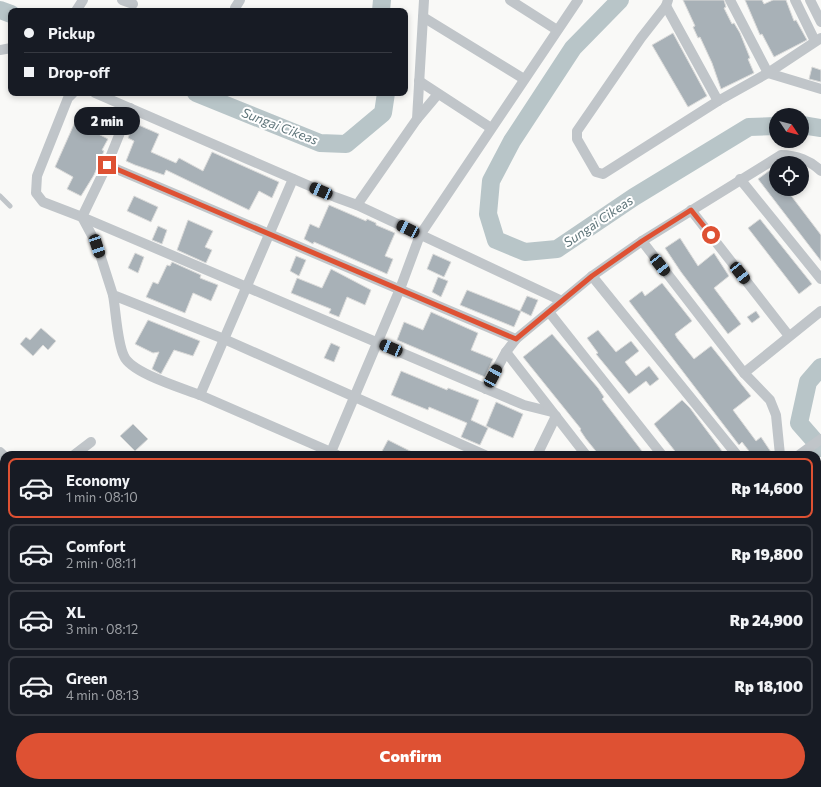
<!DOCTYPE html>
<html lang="en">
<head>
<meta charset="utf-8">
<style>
	body { margin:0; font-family:Commissioner,sans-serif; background:#20242c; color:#f1f3f6; height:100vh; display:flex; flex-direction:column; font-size:15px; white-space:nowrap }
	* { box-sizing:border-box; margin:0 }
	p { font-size:13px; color:#9ea1a6 }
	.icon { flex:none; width:22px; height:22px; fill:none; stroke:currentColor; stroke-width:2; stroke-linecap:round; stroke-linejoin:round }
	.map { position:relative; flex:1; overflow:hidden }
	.drawer { position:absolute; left:0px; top:451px; width:821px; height:336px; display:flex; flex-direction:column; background:#171b24; border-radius:12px 12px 0 0; box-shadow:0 2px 6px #0003 }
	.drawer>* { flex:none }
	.guide { position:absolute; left:8px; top:8px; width:400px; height:88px; border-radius:8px; box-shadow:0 2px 6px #0003; display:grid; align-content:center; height:88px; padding:0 16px; background:#171b24 }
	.needle { width:26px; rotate:125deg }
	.controls { position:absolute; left:769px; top:108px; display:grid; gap:8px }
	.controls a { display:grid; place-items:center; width:40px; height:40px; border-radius:50%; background:#171b24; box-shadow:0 2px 6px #0003; font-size:20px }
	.end { position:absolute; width:18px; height:18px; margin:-9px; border:5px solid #de5133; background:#fff; box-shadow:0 0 0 2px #fff }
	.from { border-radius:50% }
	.bubble { position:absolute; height:28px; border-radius:14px; background:#171b24; box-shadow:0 2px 6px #0003; font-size:13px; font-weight:800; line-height:28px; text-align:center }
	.car { position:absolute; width:12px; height:24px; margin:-12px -6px; border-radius:5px; box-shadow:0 0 3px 1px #0007; background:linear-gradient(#222 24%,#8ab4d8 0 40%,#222 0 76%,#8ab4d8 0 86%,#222 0) }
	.guide b { display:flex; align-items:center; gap:14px; height:38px; font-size:15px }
	.guide b+b { border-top:1px solid #363941 }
	.guide i { width:10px; height:10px; background:#f1f3f6 }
	ul { padding:7px 0 0; list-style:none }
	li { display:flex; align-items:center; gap:12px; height:60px; margin:0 8px 6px; padding:0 8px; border:2px solid #363941; border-radius:8px }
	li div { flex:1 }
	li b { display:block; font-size:15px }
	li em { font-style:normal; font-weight:800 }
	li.on { border-color:#de5133 }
	li>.icon { width:36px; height:36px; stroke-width:1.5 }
	.primary-button { display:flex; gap:8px; margin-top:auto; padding:8px 16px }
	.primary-button a { flex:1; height:46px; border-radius:24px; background:#de5133; color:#fff; font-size:16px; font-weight:800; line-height:46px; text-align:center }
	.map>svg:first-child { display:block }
	.built { fill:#eaebeb }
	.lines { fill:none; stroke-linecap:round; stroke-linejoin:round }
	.river { stroke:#b8c5c8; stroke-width:18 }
	.building { fill:#a8b1b7; stroke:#dbdbda }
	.lane { stroke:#c0c5c9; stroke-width:5 }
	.street { stroke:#c0c5c9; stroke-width:10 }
	.route { stroke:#de5133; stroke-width:5 }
	.labels { text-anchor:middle; stroke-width:4; stroke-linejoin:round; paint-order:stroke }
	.water-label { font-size:13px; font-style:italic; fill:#60767b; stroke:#fff }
</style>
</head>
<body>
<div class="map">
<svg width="821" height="787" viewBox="0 0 821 787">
	<rect width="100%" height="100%" fill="#f9f9f7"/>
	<path class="built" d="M0 539 4 542V783H89V787H0Z"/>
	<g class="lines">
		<g class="river">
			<path d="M620 0 573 48 512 141 491 181 488 214 496 240 525 252 557 249 634 197 749 127 776 126"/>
			<path d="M0 10 11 14"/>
			<path d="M381 11 382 0"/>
			<path d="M196 93 320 143 346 144 383 113 386 93"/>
			<path d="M802 125 821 128"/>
			<path d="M821 367 808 382 799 423 821 448"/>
		</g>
	</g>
	<g class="building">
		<path d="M683 0H724L726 7 724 8 732 24 734 23 740 33 750 58 748 59 754 73 721 89 712 63 700 37 698 38 693 27 695 26Z"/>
		<path d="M745 0H762L764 4 773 0H786L794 21 796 20 807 40 774 57 762 34 760 35Z"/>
		<path d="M673 33 707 96 688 107 652 45Z"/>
		<path d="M812 67 821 70V82L809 79Z"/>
		<path d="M75 122 108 139 102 150 104 151 94 175 81 196 67 189 73 177 55 167Z"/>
		<path d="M134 123 159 134 151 152 176 163 179 158 203 171 212 152 279 182 272 198 259 191 249 210 166 170 164 175 135 165 126 161 134 141 128 138Z"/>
		<path d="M773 168 776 172V189H786L821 235V261L758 179Z"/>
		<path d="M134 196 158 207 151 222 127 211Z"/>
		<path d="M329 205 366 221 367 219 376 223V225L395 233 385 256 393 259 387 274 314 242 313 244 304 239 310 224 319 228Z"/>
		<path d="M760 219 812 284 799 294 748 228Z"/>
		<path d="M188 220 213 231 205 247 212 250 206 263 177 250Z"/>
		<path d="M158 226 167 230 162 244 152 240Z"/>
		<path d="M680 238 698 266 714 253 729 276 714 288 741 324 728 334 681 272 665 248Z"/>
		<path d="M135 253 144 257 138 273 128 268Z"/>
		<path d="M433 254 451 262 444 277 427 269Z"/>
		<path d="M296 256 306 260 299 276 290 271Z"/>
		<path d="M172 262 201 275 200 278 218 285 211 301 193 293 185 313 146 297 153 282 158 284 167 265 170 266Z"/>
		<path d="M331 269 371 290 365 305 347 297 339 317 329 313 331 309 291 293 297 278 322 288Z"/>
		<path d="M438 277 448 281 441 297 432 292Z"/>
		<path d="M662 283 692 321 675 334 677 338 694 359 711 346 751 396 733 410 756 441 761 437 773 455H752L742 442 739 445 629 301 642 291 645 296Z"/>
		<path d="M467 290 520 311 527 296 538 300 531 316 521 311 514 327 460 305Z"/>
		<path d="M756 311 760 317 752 323 747 317Z"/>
		<path d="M431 312 478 333 471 350 493 359 485 377 397 340 404 322 423 330Z"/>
		<path d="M148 320 200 341 193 356 174 350 161 374 152 369 159 352 153 353 135 344Z"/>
		<path d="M41 328 56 341 48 350 43 345 33 356 20 344 26 337 30 340Z"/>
		<path d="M598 330 616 352 631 341 639 351 625 362 636 376 649 366 659 379 650 386 646 381 629 394 596 354 598 353 587 338Z"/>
		<path d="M552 334 598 388 604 397 602 399 645 455H599L586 439 580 430 581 429 523 357Z"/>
		<path d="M331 343 340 347 334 362 324 358Z"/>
		<path d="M401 371 447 390 448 388 479 400 471 420 488 428 480 445 461 437 467 423 429 407 428 410 391 395Z"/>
		<path d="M682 400 690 408 725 455H678L660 432 654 424Z"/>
		<path d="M496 402 523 414 513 438 486 426Z"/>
		<path d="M133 424 148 439 135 451 120 436Z"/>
		<path d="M388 440 418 455H380Z"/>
	</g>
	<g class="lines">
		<path class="lane" d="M0 196 10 206"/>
		<g class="street">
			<path d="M122 0 133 4"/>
			<path d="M510 0 557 30"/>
			<path d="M668 0 666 6 641 38 577 131V139L596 172 603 174 718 101 768 73 821 38"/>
			<path d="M730 0 768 73 821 89"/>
			<path d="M795 0 815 41"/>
			<path d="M810 0 821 22"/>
			<path d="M666 6 718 101"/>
			<path d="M235 8 240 0"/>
			<path d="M76 11 83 0"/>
			<path d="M423 17 524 79"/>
			<path d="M0 50 11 48"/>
			<path d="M419 81 491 128"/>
			<path d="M73 93 68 98 37 176 36 193 43 202 82 217 524 405 552 412"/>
			<path d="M95 93 335 197 357 205 562 301"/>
			<path d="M130 108 107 165 82 217 97 245 113 295 224 339 485 455"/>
			<path d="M417 119 438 94"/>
			<path d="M107 165 516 339"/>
			<path d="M740 179 821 279"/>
			<path d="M357 205 417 119 424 0"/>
			<path d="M691 210 789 336"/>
			<path d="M642 241 744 373 770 400 776 415 780 455"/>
			<path d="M592 276 737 455"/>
			<path d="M113 295C116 311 117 342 124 356 131 373 182 388 200 395L293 179"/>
			<path d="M549 312 662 455"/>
			<path d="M506 352 586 455"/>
			<path d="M744 373 821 311"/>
			<path d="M486 389 506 352 516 339 592 276 642 241 781 155C796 155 811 161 821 171"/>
			<path d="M200 395 331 452"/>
			<path d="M0 452 4 456"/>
			<path d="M74 455 91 442"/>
			<path d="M337 455 331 452 400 289 420 235 578 0"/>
			<path d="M537 455 556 416"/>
			<path d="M799 455 821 439"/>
			<path d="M817 505 821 509"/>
			<path d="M817 530 821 526"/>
			<path d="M817 606 821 603"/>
			<path d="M817 678 821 675"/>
			<path d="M817 749H821"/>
			<path d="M145 783 147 787"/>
			<path d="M342 783 345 787"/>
			<path d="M441 783 443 787"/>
			<path d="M545 783 550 787"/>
			<path d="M575 787 584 783"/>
		</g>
	</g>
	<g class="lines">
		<path class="route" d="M107 165 516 339 592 276 642 241 691 210 711 235"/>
	</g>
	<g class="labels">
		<g class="water-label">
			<text transform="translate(280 126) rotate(21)" y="5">Sungai Cikeas</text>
			<text transform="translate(598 221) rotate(-34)" y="5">Sungai Cikeas</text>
		</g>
	</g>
</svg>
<div class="controls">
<a><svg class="needle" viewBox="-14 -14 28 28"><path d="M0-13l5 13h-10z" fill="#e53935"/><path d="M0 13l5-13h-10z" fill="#9ea1a6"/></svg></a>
<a><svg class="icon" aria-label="locate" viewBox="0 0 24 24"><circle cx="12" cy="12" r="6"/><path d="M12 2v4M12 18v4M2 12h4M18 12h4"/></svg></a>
</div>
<i class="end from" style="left:711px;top:235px"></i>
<i class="end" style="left:107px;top:165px"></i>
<div class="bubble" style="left:74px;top:107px;width:66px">2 min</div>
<i class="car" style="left:321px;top:191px;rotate:294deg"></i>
<i class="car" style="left:408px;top:229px;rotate:296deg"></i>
<i class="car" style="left:97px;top:246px;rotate:162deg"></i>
<i class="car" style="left:660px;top:265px;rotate:142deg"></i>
<i class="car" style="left:740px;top:273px;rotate:142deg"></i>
<i class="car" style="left:391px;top:348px;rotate:293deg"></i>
<i class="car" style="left:493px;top:376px;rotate:28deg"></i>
<div class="guide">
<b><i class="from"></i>Pickup</b>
<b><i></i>Drop-off</b>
</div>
<section class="drawer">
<ul>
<li class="on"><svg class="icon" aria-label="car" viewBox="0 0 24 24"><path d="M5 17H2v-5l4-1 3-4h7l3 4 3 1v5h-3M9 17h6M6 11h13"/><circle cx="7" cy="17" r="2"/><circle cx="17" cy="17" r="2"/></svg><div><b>Economy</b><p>1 min · 08:10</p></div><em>Rp 14,600</em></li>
<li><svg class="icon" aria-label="car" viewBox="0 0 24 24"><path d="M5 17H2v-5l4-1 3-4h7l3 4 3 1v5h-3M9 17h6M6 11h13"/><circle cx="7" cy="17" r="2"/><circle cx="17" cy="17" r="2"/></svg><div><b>Comfort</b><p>2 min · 08:11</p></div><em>Rp 19,800</em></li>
<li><svg class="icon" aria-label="car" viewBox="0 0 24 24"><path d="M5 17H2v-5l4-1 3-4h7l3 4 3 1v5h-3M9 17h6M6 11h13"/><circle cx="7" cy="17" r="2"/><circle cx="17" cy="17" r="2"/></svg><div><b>XL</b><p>3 min · 08:12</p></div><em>Rp 24,900</em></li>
<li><svg class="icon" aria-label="car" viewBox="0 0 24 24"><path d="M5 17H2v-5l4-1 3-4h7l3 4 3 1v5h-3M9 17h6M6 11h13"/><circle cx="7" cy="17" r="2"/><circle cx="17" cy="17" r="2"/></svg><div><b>Green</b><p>4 min · 08:13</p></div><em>Rp 18,100</em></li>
</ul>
<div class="primary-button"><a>Confirm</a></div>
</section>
</div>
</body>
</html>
